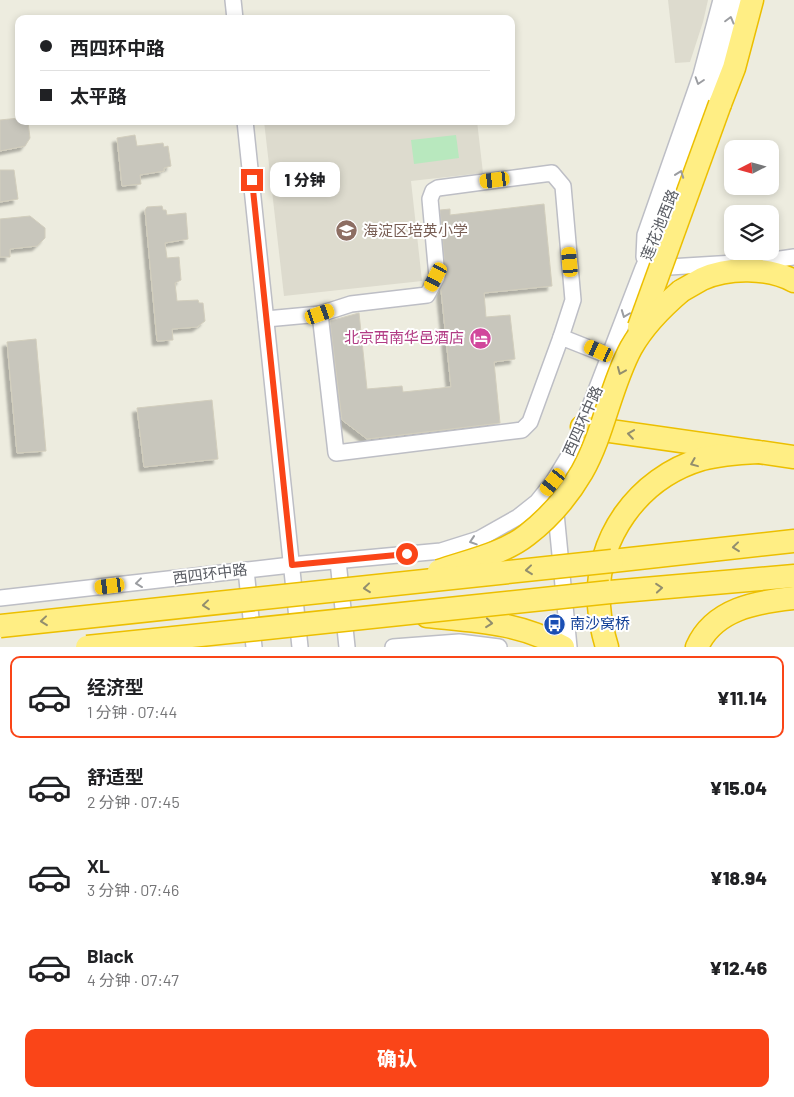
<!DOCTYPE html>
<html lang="zh">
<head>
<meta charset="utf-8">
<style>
	body { margin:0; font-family:Barlow,"Noto Sans SC",sans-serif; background:#f2f2f2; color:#202124; height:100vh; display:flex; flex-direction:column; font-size:19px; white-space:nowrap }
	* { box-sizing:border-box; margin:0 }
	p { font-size:16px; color:#757577 }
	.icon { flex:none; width:28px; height:28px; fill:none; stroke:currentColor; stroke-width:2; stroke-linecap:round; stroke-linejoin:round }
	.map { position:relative; height:647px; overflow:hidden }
	.drawer { display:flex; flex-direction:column; background:#fff; flex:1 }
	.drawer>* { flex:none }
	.banner { position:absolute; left:15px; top:15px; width:500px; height:110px; border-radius:10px; box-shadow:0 2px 8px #0003; display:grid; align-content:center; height:110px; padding:0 25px; background:#fff }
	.needle { width:32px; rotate:264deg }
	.tools { position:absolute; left:724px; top:140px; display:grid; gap:10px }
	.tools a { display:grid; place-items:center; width:55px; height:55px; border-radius:10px; background:#fff; box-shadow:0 2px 8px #0003; font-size:25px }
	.end { position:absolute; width:22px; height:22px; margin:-11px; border:6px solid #fa4518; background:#fff; box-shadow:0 0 0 2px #fff }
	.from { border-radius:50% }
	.bubble { position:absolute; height:35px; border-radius:10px; background:#fff; box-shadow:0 2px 8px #0003; font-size:16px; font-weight:800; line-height:35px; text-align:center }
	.car { position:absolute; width:15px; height:30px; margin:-15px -8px; border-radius:6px; box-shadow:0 0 4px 1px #0007; background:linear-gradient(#f5c518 24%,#345 0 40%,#f5c518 0 76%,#345 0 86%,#f5c518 0) }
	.banner b { display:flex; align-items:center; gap:18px; height:48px; font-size:19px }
	.banner b+b { border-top:1px solid #e0e0e0 }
	.banner i { width:12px; height:12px; background:#202124 }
	ul { padding:9px 0 0; list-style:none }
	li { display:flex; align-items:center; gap:15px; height:82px; margin:0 10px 8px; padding:0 15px; border:2px solid transparent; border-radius:10px }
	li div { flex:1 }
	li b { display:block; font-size:19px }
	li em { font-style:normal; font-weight:800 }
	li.on { border-color:#fa4518 }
	li>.icon { width:45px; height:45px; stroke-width:1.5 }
	.button { display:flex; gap:10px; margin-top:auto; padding:10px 25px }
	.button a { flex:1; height:58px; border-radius:10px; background:#fa4518; color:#fff; font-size:20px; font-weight:800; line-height:58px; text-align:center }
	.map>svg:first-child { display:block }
	.education { fill:#dddbce }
	.green { fill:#b8e8be }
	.building { fill:#c8c6bc; stroke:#d2cebd; filter:url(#shadow) }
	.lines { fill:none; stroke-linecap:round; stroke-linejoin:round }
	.minor-casing { stroke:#bdbec5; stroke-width:18 }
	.highway-casing { stroke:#ecbf00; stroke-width:25 }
	.minor { stroke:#fff; stroke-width:15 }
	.highway { stroke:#ffee84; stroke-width:22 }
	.highway-bridge-casing { stroke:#ecbf00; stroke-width:25; stroke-linecap:butt }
	.highway-bridge { stroke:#ffee84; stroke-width:22 }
	.oneway { stroke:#9b9da1 }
	.oneway2 { stroke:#928e6e }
	.route { stroke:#fa4518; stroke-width:6 }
	.labels { text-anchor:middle; stroke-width:4; stroke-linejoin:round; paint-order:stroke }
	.street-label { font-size:15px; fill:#585b62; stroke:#fff }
	.education-label { font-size:15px; fill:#785e54; stroke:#fff; text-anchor:start }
	.hotel-label { font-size:15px; fill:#b23c85; stroke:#fff; text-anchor:end }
	.transit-label { font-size:15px; fill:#164399; stroke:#fff; text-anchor:start }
</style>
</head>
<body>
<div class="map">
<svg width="794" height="647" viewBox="0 0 794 647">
	<defs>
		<filter id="shadow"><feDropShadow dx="-4.5" dy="4.5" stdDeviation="1" flood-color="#0004"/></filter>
	</defs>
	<rect width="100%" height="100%" fill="#edecdf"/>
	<g class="education">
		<path d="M668 0H708L703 22 690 62 675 63Z"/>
		<path d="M264 121H477L483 173 411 181 422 281 284 296Z"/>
	</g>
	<path class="green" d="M456 135 459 158 414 164 411 140Z"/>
	<g class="building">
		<path d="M19 118V121L28 122 30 138 25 146 0 151V120Z"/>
		<path d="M135 135 137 146 163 143 164 147 168 146 171 166 164 168V171L140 175 141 184 122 186 117 138Z"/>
		<path d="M0 170H14L18 199 0 202Z"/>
		<path d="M544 204 552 286 484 293 486 317 510 315 515 359 494 362 500 423 367 439 342 420 330 321 359 313 367 389 402 386 403 392 451 387 441 290 446 276 440 210 450 209V215Z"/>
		<path d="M162 206 163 210H166L167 215 186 213 188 239 165 243 167 258 179 257 181 280 175 283 177 301 198 300 199 303H203L205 321 197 327 172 329 173 340 157 341 145 210 147 207Z"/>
		<path d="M30 216 45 228V238L37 246 10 249V257H0V219Z"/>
		<path d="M36 339 46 451 17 453 7 342Z"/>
		<path d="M212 400 218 459 144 467 137 408Z"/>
	</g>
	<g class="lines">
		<defs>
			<g id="minor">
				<path d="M233 0 235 19"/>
				<path d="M245 121 300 647"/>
				<path d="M644 257 645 235 701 75 721 0"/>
				<path d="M653 268 767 261 794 257"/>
				<path d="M320 314 351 304 427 295 437 277 430 199 433 191 438 188 552 173 563 186 573 300 561 337"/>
				<path d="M266 319 320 314 336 453 522 430 530 422 561 337 609 356"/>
				<path d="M555 503 569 647"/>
				<path d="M338 561 347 647"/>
				<path d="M246 570 254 647"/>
				<path d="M0 598 291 565 441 551 479 539 518 517 537 502 553 482 570 454 582 427 643 268 657 236 714 81 735 0"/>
				<path d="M393 647 459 642 499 647"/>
			</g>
			<g id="highway">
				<path d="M720 104 734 68 752 0"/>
				<path d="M681 291C688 287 695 283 702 279 728 267 768 267 794 281"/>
				<path d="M582 427 794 457"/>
				<path d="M612 561 794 541"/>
				<path d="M610 592 794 576"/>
				<path d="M427 616C476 621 519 622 563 647"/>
				<path d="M607 647C603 634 600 620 599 606 594 539 638 478 702 459 721 454 739 453 758 452"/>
				<path d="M697 647C714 609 756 602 794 598"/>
			</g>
		</defs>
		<use href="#minor" class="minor-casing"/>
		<use href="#highway" class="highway-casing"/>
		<use href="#minor" class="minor"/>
		<use href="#highway" class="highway"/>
		<defs>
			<g id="highway-bridge">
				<path d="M639 327 720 104"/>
				<path d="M439 571C468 561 503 554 527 535 549 518 568 496 582 472 604 433 610 387 631 348 644 325 661 308 681 291"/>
				<path d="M0 626 612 561"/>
				<path d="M87 647 610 592"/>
			</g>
		</defs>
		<use href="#highway-bridge" class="highway-bridge-casing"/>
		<use href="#highway-bridge" class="highway-bridge"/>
	</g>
	<defs><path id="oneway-chevron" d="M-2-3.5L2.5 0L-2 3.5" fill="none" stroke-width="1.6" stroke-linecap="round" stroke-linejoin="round" transform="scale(1.25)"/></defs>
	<g class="oneway">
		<use href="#oneway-chevron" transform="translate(730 20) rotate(-75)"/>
		<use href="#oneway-chevron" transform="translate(699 81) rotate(108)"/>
		<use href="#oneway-chevron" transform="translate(680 174) rotate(-70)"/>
		<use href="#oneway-chevron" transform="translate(625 314) rotate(111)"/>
		<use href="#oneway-chevron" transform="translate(473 541) rotate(162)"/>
		<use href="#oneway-chevron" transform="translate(139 583) rotate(173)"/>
	</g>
	<g class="oneway2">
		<use href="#oneway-chevron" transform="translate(621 371) rotate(113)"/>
		<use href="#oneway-chevron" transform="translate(631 434) rotate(-172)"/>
		<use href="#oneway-chevron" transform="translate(694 463) rotate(158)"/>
		<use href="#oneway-chevron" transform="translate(736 547) rotate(174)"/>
		<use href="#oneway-chevron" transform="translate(529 570) rotate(174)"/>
		<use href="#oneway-chevron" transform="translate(367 588) rotate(174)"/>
		<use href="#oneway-chevron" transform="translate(659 588) rotate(-5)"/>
		<use href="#oneway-chevron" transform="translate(206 605) rotate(174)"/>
		<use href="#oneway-chevron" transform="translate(44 621) rotate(174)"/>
		<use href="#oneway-chevron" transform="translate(489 623) rotate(6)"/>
	</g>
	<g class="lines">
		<path class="route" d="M252 180 292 565 407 554"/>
	</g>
	<defs>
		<symbol id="school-disc" viewBox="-11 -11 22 22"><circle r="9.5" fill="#8d6e63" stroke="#fff"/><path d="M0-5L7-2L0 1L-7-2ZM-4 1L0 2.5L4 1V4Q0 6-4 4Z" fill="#fff"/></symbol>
		<symbol id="hotel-disc" viewBox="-11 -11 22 22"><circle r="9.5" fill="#d1479c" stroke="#fff"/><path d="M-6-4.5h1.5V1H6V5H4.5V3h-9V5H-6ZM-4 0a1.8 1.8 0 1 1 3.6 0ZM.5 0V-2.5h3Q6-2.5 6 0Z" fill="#fff"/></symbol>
		<symbol id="bus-disc" viewBox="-11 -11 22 22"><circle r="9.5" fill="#1a4fb4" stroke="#fff"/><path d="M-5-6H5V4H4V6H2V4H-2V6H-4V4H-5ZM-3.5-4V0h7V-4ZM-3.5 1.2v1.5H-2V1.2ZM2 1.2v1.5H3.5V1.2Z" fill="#fff"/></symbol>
	</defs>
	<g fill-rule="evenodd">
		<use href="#school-disc" x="334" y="218" width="25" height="25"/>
		<use href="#hotel-disc" x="468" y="326" width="25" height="25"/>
		<use href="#bus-disc" x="542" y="612" width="25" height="25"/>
	</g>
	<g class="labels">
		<g class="street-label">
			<text transform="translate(660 225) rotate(-68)" y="5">莲花池西路</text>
			<text transform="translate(583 421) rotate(-66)" y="5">西四环中路</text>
			<text transform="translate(210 574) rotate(-7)" y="5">西四环中路</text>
		</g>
		<g class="education-label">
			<text x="363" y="236">海淀区培英小学</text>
		</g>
		<g class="hotel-label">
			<text x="464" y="343">北京西南华邑酒店</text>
		</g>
		<g class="transit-label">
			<text x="570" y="629">南沙窝桥</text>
		</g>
	</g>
</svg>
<div class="tools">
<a><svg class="needle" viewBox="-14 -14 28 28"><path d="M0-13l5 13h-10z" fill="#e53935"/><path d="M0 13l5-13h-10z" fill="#757577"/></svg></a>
<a><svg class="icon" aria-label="layers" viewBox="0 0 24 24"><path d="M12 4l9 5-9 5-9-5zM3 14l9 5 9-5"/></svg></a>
</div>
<i class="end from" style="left:407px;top:554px"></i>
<i class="end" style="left:252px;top:180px"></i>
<div class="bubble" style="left:270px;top:162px;width:70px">1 分钟</div>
<i class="car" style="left:495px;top:180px;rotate:263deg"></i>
<i class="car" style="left:570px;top:262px;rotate:355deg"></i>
<i class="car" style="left:436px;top:277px;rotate:208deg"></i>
<i class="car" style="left:320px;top:314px;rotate:71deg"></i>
<i class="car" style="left:599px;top:351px;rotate:295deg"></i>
<i class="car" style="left:553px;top:482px;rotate:219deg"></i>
<i class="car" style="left:110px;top:586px;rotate:263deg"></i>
<div class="banner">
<b><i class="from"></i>西四环中路</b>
<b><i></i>太平路</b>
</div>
</div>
<section class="drawer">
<ul>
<li class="on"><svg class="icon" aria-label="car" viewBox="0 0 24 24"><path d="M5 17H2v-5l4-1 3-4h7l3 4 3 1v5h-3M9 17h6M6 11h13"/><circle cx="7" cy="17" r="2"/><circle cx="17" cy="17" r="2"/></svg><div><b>经济型</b><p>1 分钟 · 07:44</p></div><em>¥11.14</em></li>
<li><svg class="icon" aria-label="car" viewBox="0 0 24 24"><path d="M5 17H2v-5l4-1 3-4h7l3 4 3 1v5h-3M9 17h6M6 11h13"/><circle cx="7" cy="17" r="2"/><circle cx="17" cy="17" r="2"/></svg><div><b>舒适型</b><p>2 分钟 · 07:45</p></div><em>¥15.04</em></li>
<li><svg class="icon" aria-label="car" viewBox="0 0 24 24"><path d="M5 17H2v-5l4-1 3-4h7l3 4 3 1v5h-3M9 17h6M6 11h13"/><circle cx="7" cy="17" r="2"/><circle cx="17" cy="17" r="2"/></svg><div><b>XL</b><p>3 分钟 · 07:46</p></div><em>¥18.94</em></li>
<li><svg class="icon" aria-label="car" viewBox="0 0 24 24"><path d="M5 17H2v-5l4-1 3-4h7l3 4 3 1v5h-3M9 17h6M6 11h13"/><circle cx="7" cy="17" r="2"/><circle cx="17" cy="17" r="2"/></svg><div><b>Black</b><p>4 分钟 · 07:47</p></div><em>¥12.46</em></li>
</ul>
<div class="button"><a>确认</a></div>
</section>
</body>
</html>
